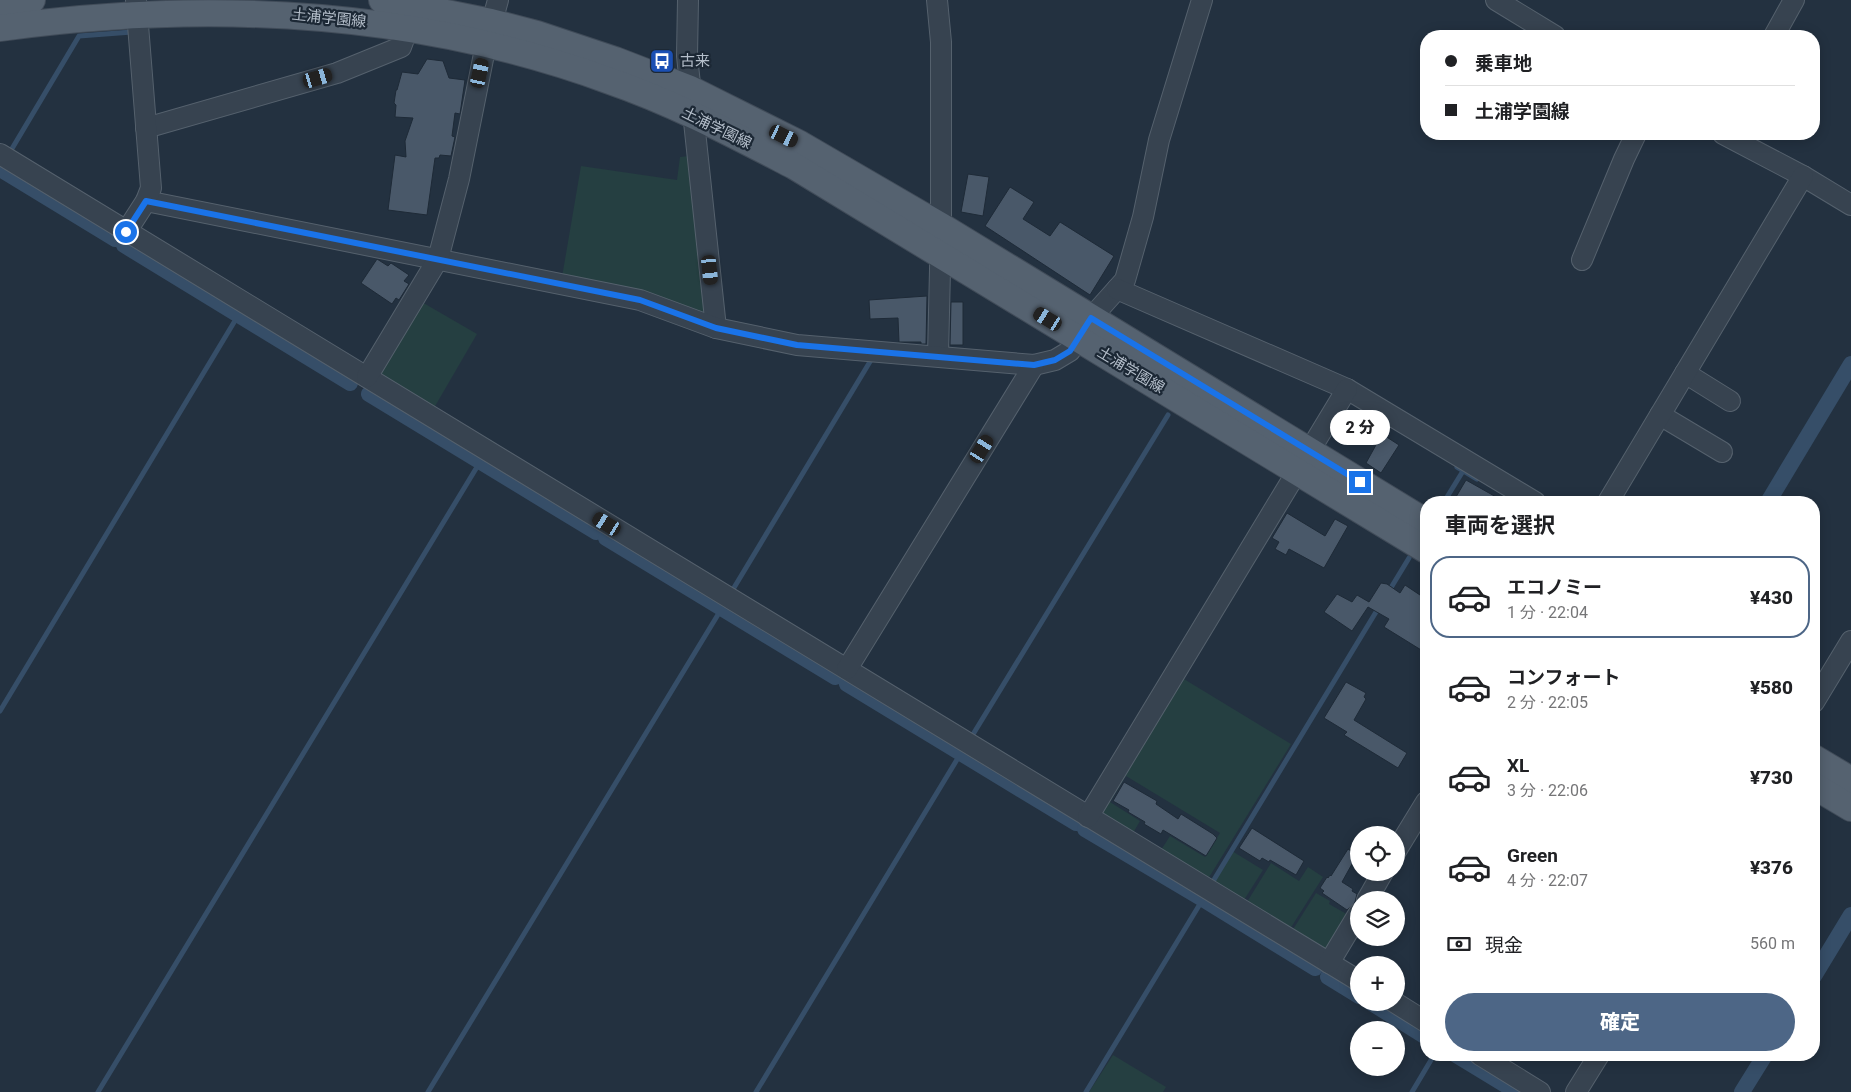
<!DOCTYPE html>
<html lang="ja">
<head>
<meta charset="utf-8">
<style>
	body { margin:0; font-family:Roboto,"Noto Sans JP",sans-serif; background:#f6f6f6; color:#202124; height:100vh; display:flex; flex-direction:column; font-size:19px; white-space:nowrap }
	* { box-sizing:border-box; margin:0 }
	p { font-size:16px; color:#757577 }
	.icon { flex:none; width:28px; height:28px; fill:none; stroke:currentColor; stroke-width:2; stroke-linecap:round; stroke-linejoin:round }
	.map { position:relative; flex:1; overflow:hidden }
	.side { position:absolute; left:1420px; top:496px; width:400px; height:565px; display:flex; flex-direction:column; background:#fff; border-radius:20px; box-shadow:0 2px 12px #0003 }
	.side>* { flex:none }
	.top-card { position:absolute; left:1420px; top:30px; width:400px; height:110px; border-radius:20px; box-shadow:0 2px 12px #0003; display:grid; align-content:center; height:110px; padding:0 25px; background:#fff }
	.buttons { position:absolute; left:1350px; top:826px; display:grid; gap:10px }
	.buttons a { display:grid; place-items:center; width:55px; height:55px; border-radius:50%; background:#fff; box-shadow:0 2px 12px #0003; font-size:25px }
	.end { position:absolute; width:22px; height:22px; margin:-11px; border:6px solid #1a73e8; background:#fff; box-shadow:0 0 0 2px #fff }
	.from { border-radius:50% }
	.bubble { position:absolute; height:35px; border-radius:18px; background:#fff; box-shadow:0 2px 12px #0003; font-size:16px; font-weight:800; line-height:35px; text-align:center }
	.car { position:absolute; width:15px; height:30px; margin:-15px -8px; border-radius:6px; box-shadow:0 0 4px 1px #0007; background:linear-gradient(#222 24%,#8ab4d8 0 40%,#222 0 76%,#8ab4d8 0 86%,#222 0) }
	.top-card b { display:flex; align-items:center; gap:18px; height:48px; font-size:19px }
	.top-card b+b { border-top:1px solid #e0e0e0 }
	.top-card i { width:12px; height:12px; background:#202124 }
	ul { padding:0; list-style:none }
	li { display:flex; align-items:center; gap:15px; height:82px; margin:0 10px 8px; padding:0 15px; border:2px solid transparent; border-radius:20px }
	li div { flex:1 }
	li b { display:block; font-size:19px }
	li em { font-style:normal; font-weight:800 }
	li.on { border-color:#4d6686 }
	li>.icon { width:45px; height:45px; stroke-width:1.5 }
	h2 { padding:0 25px; font-size:22px; line-height:60px }
	.pay { display:flex; align-items:center; gap:12px; height:55px; padding:0 25px; font-size:19px }
	.pay p { margin-inline-start:auto }
	.cta { display:flex; gap:10px; margin-top:auto; padding:10px 25px }
	.cta a { flex:1; height:58px; border-radius:30px; background:#4d6686; color:#fff; font-size:20px; font-weight:800; line-height:58px; text-align:center }
	.map>svg:first-child { display:block }
	.green { fill:#253f41 }
	.lines { fill:none; stroke-linecap:round; stroke-linejoin:round }
	.stream { stroke:#364e68; stroke-width:5 }
	.canal { stroke:#364e68; stroke-width:16 }
	.building { fill:#495869; stroke:#1e2a37 }
	.minor-casing { stroke:#55616d; stroke-width:22 }
	.major-casing { stroke:#414c59; stroke-width:28 }
	.minor { stroke:#374350; stroke-width:20 }
	.major { stroke:#556270; stroke-width:26 }
	.route { stroke:#1a73e8; stroke-width:6 }
	.labels { text-anchor:middle; stroke-width:4.5; stroke-linejoin:round; paint-order:stroke }
	.street-label { font-size:15px; fill:#b4beca; stroke:#1c2835 }
	.poi-label { font-size:15px; fill:#b4beca; stroke:#1c2835; text-anchor:start }
</style>
</head>
<body>
<div class="map">
<svg width="1851" height="1092" viewBox="0 0 1851 1092">
	<rect width="100%" height="100%" fill="#233140"/>
	<g class="green">
		<path d="M689 156 705 314 562 277 581 166 677 180 680 157Z"/>
		<path d="M420 301 477 334 434 408 378 376Z"/>
		<path d="M1179 676 1291 744 1208 879 1161 850 1170 836 1205 857 1220 833 1126 776 1110 802 1140 821 1133 833 1097 810Z"/>
		<path d="M1232 851 1263 870 1244 900 1214 881Z"/>
		<path d="M1271 863 1299 881 1308 867 1323 877 1290 929 1247 902Z"/>
		<path d="M1316 893 1330 901 1329 904 1350 916 1327 953 1292 931Z"/>
		<path d="M1113 1055 1166 1087 1163 1092H1089Z"/>
	</g>
	<g class="lines">
		<g class="stream">
			<path d="M10 152 79 36 132 32V34"/>
			<path d="M1457 467 1477 479"/>
			<path d="M1444 502 1463 471"/>
			<path d="M732 591 871 360"/>
			<path d="M1389 591 1409 558"/>
			<path d="M0 711 239 314"/>
			<path d="M972 736 1168 415"/>
			<path d="M1212 883 1379 607"/>
			<path d="M98 1092 480 462"/>
			<path d="M428 1092 722 608"/>
			<path d="M756 1092 961 753"/>
			<path d="M1086 1092 1203 899"/>
			<path d="M1412 1092 1434 1055"/>
		</g>
		<g class="canal">
			<path d="M0 169 115 239"/>
			<path d="M124 245 350 383"/>
			<path d="M369 394 596 532"/>
			<path d="M1768 502 1851 364"/>
			<path d="M606 538 835 677"/>
			<path d="M847 684 1076 823"/>
			<path d="M1085 829 1203 899 1315 968"/>
			<path d="M1814 976 1851 915"/>
			<path d="M1328 977 1359 996"/>
			<path d="M1370 1002 1426 1037"/>
			<path d="M1456 1055 1517 1092"/>
			<path d="M1742 1092 1765 1055"/>
		</g>
	</g>
	<g class="building">
		<path d="M427 59 443 61 449 78 465 80 460 114 455 113 452 136 455 137 451 156 440 155 439 158H435L427 215 388 210 395 155 406 157 405 141 413 118 395 117 396 105 394 103 396 90H397L402 72 418 74Z"/>
		<path d="M968 174 989 177 983 216 961 212Z"/>
		<path d="M1010 187 1034 202 1023 219 1050 236 1060 222 1114 256 1090 295 985 226Z"/>
		<path d="M377 259 388 266 391 263 409 275 404 281 409 284 399 300 396 298 392 304 361 283Z"/>
		<path d="M927 296 926 344H921V342H899L898 318 870 319 869 300Z"/>
		<path d="M951 302H963V345H950Z"/>
		<path d="M1382 434 1399 445 1381 473 1366 463Z"/>
		<path d="M1466 480 1505 502H1453Z"/>
		<path d="M1287 513 1325 536 1335 519 1348 526 1324 568 1289 549 1286 555 1275 549 1279 542 1272 538Z"/>
		<path d="M1381 583 1387 584 1400 593 1405 585 1426 599V653L1384 627 1389 619 1368 607 1352 631 1324 612 1337 594 1352 602 1357 595 1369 602Z"/>
		<path d="M1346 682 1366 693 1364 697 1366 699 1354 720 1407 753 1398 768 1344 735 1347 732 1324 718Z"/>
		<path d="M1124 782 1157 801 1156 804 1178 819 1181 814 1213 834 1217 838 1206 856 1163 830 1161 834 1144 824 1145 822 1128 812 1129 810 1113 801Z"/>
		<path d="M1252 828 1304 861 1296 875 1270 860 1269 862 1262 858 1260 861 1239 848Z"/>
		<path d="M1348 849 1357 855 1342 882 1353 889 1352 891 1357 894 1355 902 1347 910 1322 893 1324 891 1320 888 1327 877 1328 878 1330 875 1331 876Z"/>
	</g>
	<g class="lines">
		<defs>
			<g id="minor">
				<path d="M688 0 687 56 716 328"/>
				<path d="M937 0 941 42V226L938 356"/>
				<path d="M1496 0 1555 36"/>
				<path d="M1774 36 1794 0"/>
				<path d="M146 128 337 73 401 47 408 28"/>
				<path d="M1723 134 1803 176 1851 205"/>
				<path d="M0 154 1359 981"/>
				<path d="M146 201 640 300 716 328 797 345 1034 365 1055 360 1070 351 1091 318 1125 280 1143 217 1159 140 1202 0"/>
				<path d="M126 232 146 201 151 188 136 0"/>
				<path d="M1582 260 1624 159 1636 134"/>
				<path d="M1117 289 1347 389 1535 502"/>
				<path d="M1685 373 1730 401"/>
				<path d="M367 377 438 259 459 179 486 44 498 0"/>
				<path d="M1660 415 1722 452"/>
				<path d="M1608 502 1803 176"/>
				<path d="M847 669 1034 365"/>
				<path d="M1814 702 1851 641"/>
				<path d="M1088 817 1347 389"/>
				<path d="M1396 851 1426 802"/>
				<path d="M1367 900 1383 872"/>
				<path d="M1329 963 1359 913"/>
				<path d="M1394 1002 1426 1022"/>
				<path d="M1480 1055 1540 1092"/>
				<path d="M1576 1092 1599 1055"/>
			</g>
			<g id="major">
				<path d="M382 0 491 22 537 34 615 60 690 89 800 144 941 226 1426 522"/>
				<path d="M0 5 32 0"/>
				<path d="M0 28C206 0 414 9 610 81 674 103 734 135 794 166L1426 550"/>
				<path d="M1814 758 1851 780"/>
				<path d="M1814 786 1851 808"/>
			</g>
		</defs>
		<use href="#minor" class="minor-casing"/>
		<use href="#major" class="major-casing"/>
		<use href="#minor" class="minor"/>
		<use href="#major" class="major"/>
	</g>
	<g class="lines">
		<path class="route" d="M126 232 146 201 640 300 716 328 797 345 1034 365 1055 360 1070 351 1091 318 1360 482"/>
	</g>
	<defs>
		<symbol id="bus-square" viewBox="-11 -11 22 22"><rect x="-9" y="-9" width="18" height="18" rx="4" fill="#1a4fb4" stroke="#1c2835"/><path d="M-5-6H5V4H4V6H2V4H-2V6H-4V4H-5ZM-3.5-4V0h7V-4ZM-3.5 1.2v1.5H-2V1.2ZM2 1.2v1.5H3.5V1.2Z" fill="#fff"/></symbol>
	</defs>
	<g fill-rule="evenodd">
		<use href="#bus-square" x="648" y="47" width="28" height="28"/>
	</g>
	<g class="labels">
		<g class="street-label">
			<text transform="translate(329 18) rotate(6)" y="5">土浦学園線</text>
			<text transform="translate(717 128) rotate(26)" y="5">土浦学園線</text>
			<text transform="translate(1131 370) rotate(31)" y="5">土浦学園線</text>
		</g>
		<g class="poi-label">
			<text x="680" y="66">古来</text>
		</g>
	</g>
</svg>
<div class="buttons">
<a><svg class="icon" aria-label="locate" viewBox="0 0 24 24"><circle cx="12" cy="12" r="6"/><path d="M12 2v4M12 18v4M2 12h4M18 12h4"/></svg></a>
<a><svg class="icon" aria-label="layers" viewBox="0 0 24 24"><path d="M12 4l9 5-9 5-9-5zM3 14l9 5 9-5"/></svg></a>
<a>+</a>
<a>−</a>
</div>
<i class="end from" style="left:126px;top:232px"></i>
<i class="end" style="left:1360px;top:482px"></i>
<div class="bubble" style="left:1330px;top:410px;width:60px">2 分</div>
<i class="car" style="left:480px;top:73px;rotate:12deg"></i>
<i class="car" style="left:318px;top:78px;rotate:74deg"></i>
<i class="car" style="left:784px;top:136px;rotate:116deg"></i>
<i class="car" style="left:710px;top:270px;rotate:174deg"></i>
<i class="car" style="left:1048px;top:319px;rotate:301deg"></i>
<i class="car" style="left:982px;top:449px;rotate:32deg"></i>
<i class="car" style="left:607px;top:524px;rotate:301deg"></i>
<div class="top-card">
<b><i class="from"></i>乗車地</b>
<b><i></i>土浦学園線</b>
</div>
<section class="side">
<h2>車両を選択</h2>
<ul>
<li class="on"><svg class="icon" aria-label="car" viewBox="0 0 24 24"><path d="M5 17H2v-5l4-1 3-4h7l3 4 3 1v5h-3M9 17h6M6 11h13"/><circle cx="7" cy="17" r="2"/><circle cx="17" cy="17" r="2"/></svg><div><b>エコノミー</b><p>1 分 · 22:04</p></div><em>¥430</em></li>
<li><svg class="icon" aria-label="car" viewBox="0 0 24 24"><path d="M5 17H2v-5l4-1 3-4h7l3 4 3 1v5h-3M9 17h6M6 11h13"/><circle cx="7" cy="17" r="2"/><circle cx="17" cy="17" r="2"/></svg><div><b>コンフォート</b><p>2 分 · 22:05</p></div><em>¥580</em></li>
<li><svg class="icon" aria-label="car" viewBox="0 0 24 24"><path d="M5 17H2v-5l4-1 3-4h7l3 4 3 1v5h-3M9 17h6M6 11h13"/><circle cx="7" cy="17" r="2"/><circle cx="17" cy="17" r="2"/></svg><div><b>XL</b><p>3 分 · 22:06</p></div><em>¥730</em></li>
<li><svg class="icon" aria-label="car" viewBox="0 0 24 24"><path d="M5 17H2v-5l4-1 3-4h7l3 4 3 1v5h-3M9 17h6M6 11h13"/><circle cx="7" cy="17" r="2"/><circle cx="17" cy="17" r="2"/></svg><div><b>Green</b><p>4 分 · 22:07</p></div><em>¥376</em></li>
</ul>
<div class="pay"><svg class="icon" aria-label="cash" viewBox="0 0 24 24"><path d="M3 7h18v10H3z"/><circle cx="12" cy="12" r="2"/></svg>現金<p>560 m</p></div>
<div class="cta"><a>確定</a></div>
</section>
</div>
</body>
</html>
